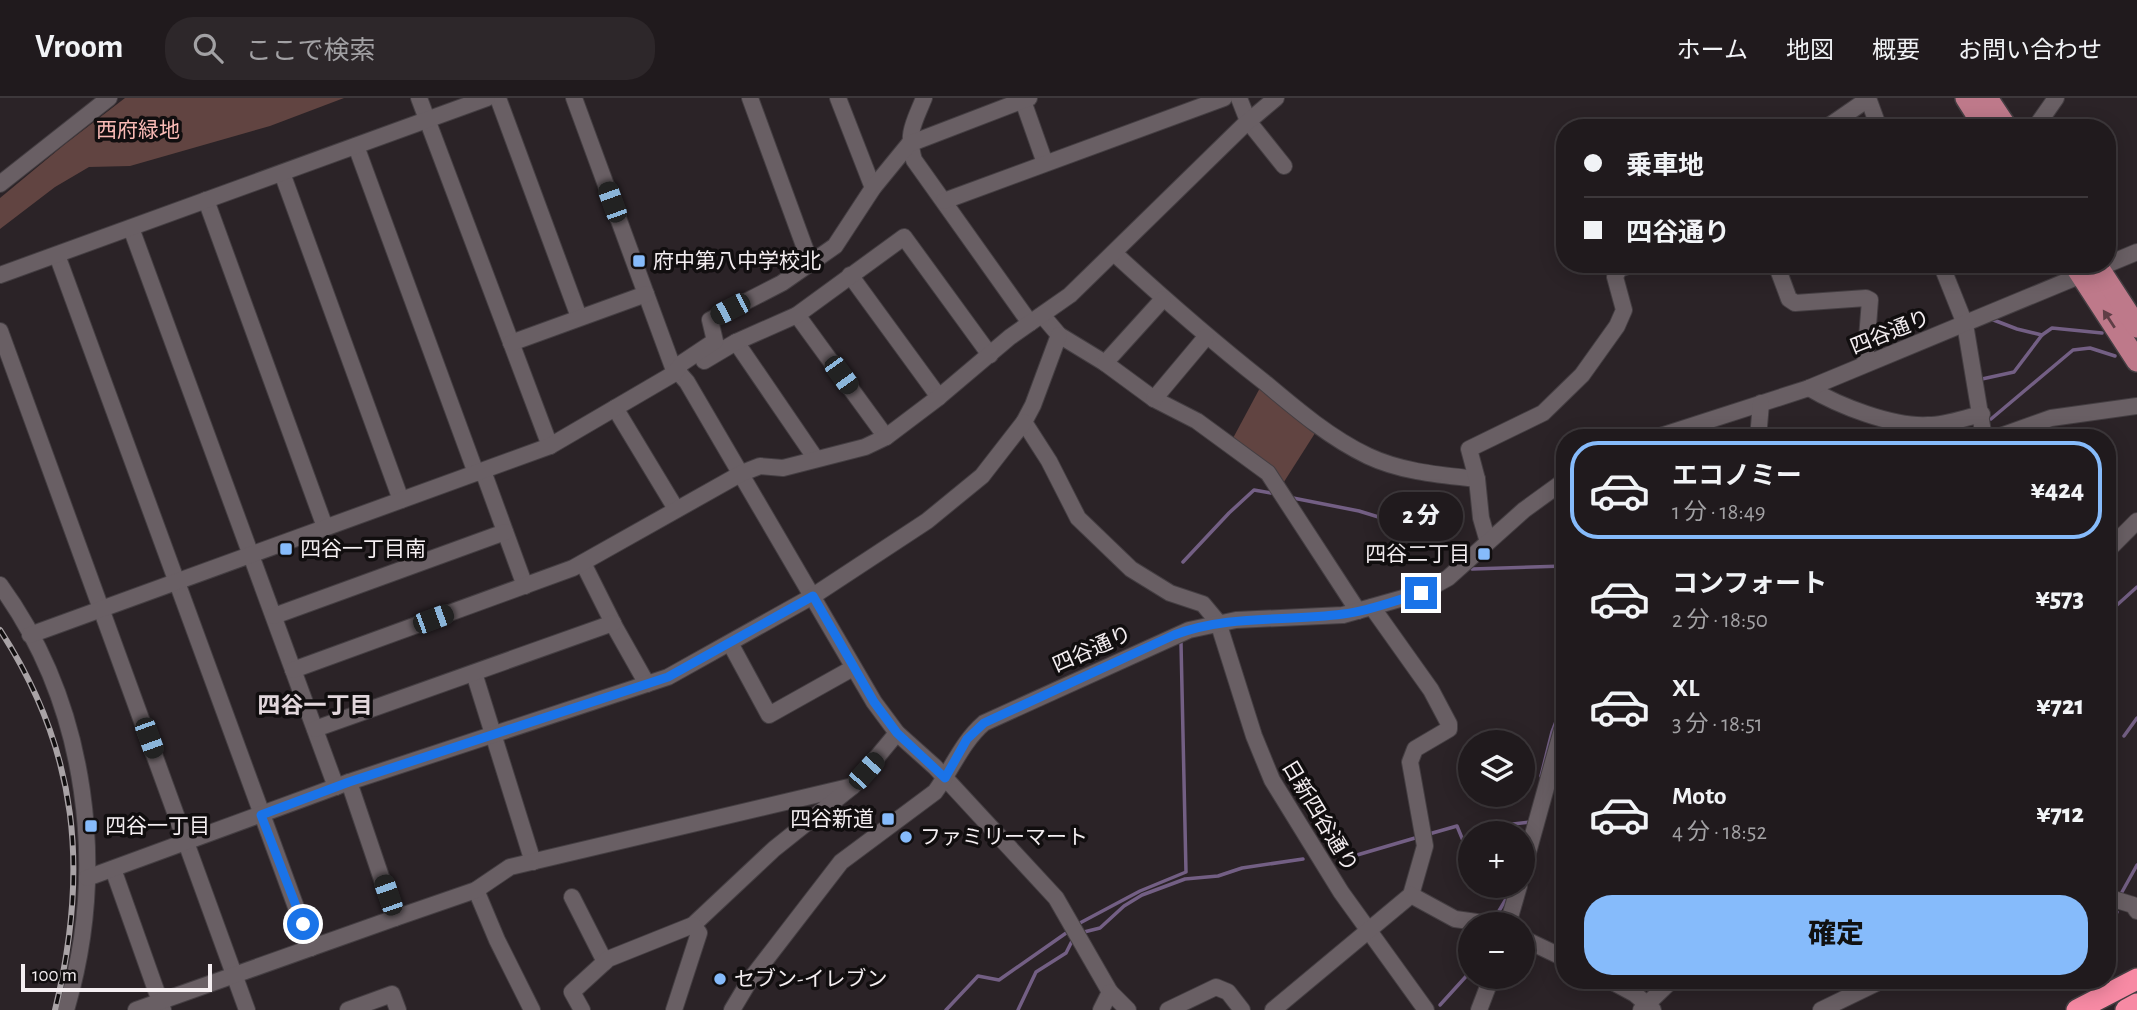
<!DOCTYPE html>
<html lang="ja">
<head>
<meta charset="utf-8">
<style>
	body { margin:0; font-family:"Alegreya Sans","Noto Sans JP",sans-serif; background:#2d272a; color:#f1f3f6; height:100vh; display:flex; flex-direction:column; font-size:26px; white-space:nowrap }
	* { box-sizing:border-box; margin:0 }
	p { font-size:23px; color:#a2a1a4 }
	.icon { flex:none; width:38px; height:38px; fill:none; stroke:currentColor; stroke-width:2; stroke-linecap:round; stroke-linejoin:round }
	.map { position:relative; flex:1; overflow:hidden }
	.side { position:absolute; left:1556px; top:331px; width:560px; height:560px; display:flex; flex-direction:column; background:#201a1d; border-radius:28px; box-shadow:0 4px 18px #0003,0 0 0 2px #3d383b }
	.side>* { flex:none }
	.guide { position:absolute; left:1556px; top:21px; width:560px; height:154px; border-radius:28px; box-shadow:0 4px 18px #0003,0 0 0 2px #3d383b; display:grid; align-content:center; height:154px; padding:0 28px; background:#201a1d }
	.tools { position:absolute; left:1458px; top:632px; display:grid; gap:14px }
	.tools a { display:grid; place-items:center; width:77px; height:77px; border-radius:50%; background:#201a1d; box-shadow:0 4px 18px #0003,0 0 0 2px #3d383b; font-size:35px }
	.scale { position:absolute; left:21px; bottom:18px; width:191px; box-sizing:border-box; padding-left:7px; border:4px solid #f4eef1; border-top:0; font-size:19px; line-height:24px; white-space:nowrap; color:#f4eef1; -webkit-text-stroke:5px #110e0f; paint-order:stroke }
	.end { position:absolute; width:32px; height:32px; margin:-16px; border:9px solid #1a73e8; background:#fff; box-shadow:0 0 0 4px #fff }
	.from { border-radius:50% }
	.bubble { position:absolute; height:49px; border-radius:24px; background:#201a1d; box-shadow:0 4px 18px #0003,0 0 0 2px #3d383b; font-size:23px; font-weight:800; line-height:49px; text-align:center }
	.car { position:absolute; width:21px; height:42px; margin:-21px -10px; border-radius:9px; box-shadow:0 0 5px 2px #0007; background:linear-gradient(#222 24%,#8ab4d8 0 40%,#222 0 76%,#8ab4d8 0 86%,#222 0) }
	.guide b { display:flex; align-items:center; gap:24px; height:66px; font-size:26px }
	.guide b+b { border-top:2px solid #3d383b }
	.guide i { width:18px; height:18px; background:#f1f3f6 }
	ul { padding:12px 0 0; list-style:none }
	li { display:flex; align-items:center; gap:21px; height:98px; margin:0 14px 10px; padding:0 14px; border:4px solid transparent; border-radius:28px }
	li div { flex:1 }
	li b { display:block; font-size:26px }
	li em { font-style:normal; font-weight:800 }
	li.on { border-color:#86bbfb }
	li>.icon { width:63px; height:63px; stroke-width:1.5 }
	.action { display:flex; gap:14px; margin-top:auto; padding:14px 28px }
	.action a { flex:1; height:80px; border-radius:28px; background:#86bbfb; color:#111; font-size:28px; font-weight:800; line-height:80px; text-align:center }
	header { display:flex; align-items:center; gap:42px; box-sizing:border-box; height:98px; padding:0 35px; background:#201a1d; border-bottom:2px solid #3d383b }
	header strong { font-size:33px }
	nav { display:flex; gap:38px; margin-inline-start:auto; font-size:24px }
	.search { width:490px; height:63px; background:#2d272a; display:flex; align-items:center; gap:18px; box-sizing:border-box; padding:0 24px; border-radius:28px; color:#a2a1a4; font-size:26px }
	.map>svg:first-child { display:block }
	.green { fill:#614441 }
	.lines { fill:none; stroke-linecap:round; stroke-linejoin:round }
	.stream { stroke:#735f84; stroke-width:3.5 }
	.minor-casing { stroke:#443e42; stroke-width:18 }
	.major-casing { stroke:#443e42; stroke-width:24 }
	.highway-casing { stroke:#443e42; stroke-width:24 }
	.minor { stroke:#695f64; stroke-width:16 }
	.major { stroke:#be798a; stroke-width:21 }
	.highway { stroke:#f78aa4; stroke-width:21 }
	.rail-casing { stroke:#a9a3a6; stroke-width:6 }
	.rail { stroke:#110e0f; stroke-width:3.5; stroke-dasharray:10; stroke-linecap:butt }
	.oneway { fill:#5f3e46 }
	.route { stroke:#1a73e8; stroke-width:9 }
	.poi-dot { fill:#86bbfb; stroke:#110e0f; stroke-width:2.5 }
	.labels { text-anchor:middle; stroke-width:7; stroke-linejoin:round; paint-order:stroke }
	.park-label { font-size:21px; fill:#fabbb6; stroke:#110e0f }
	.poi-label { font-size:21px; fill:#f4eef1; stroke:#110e0f; text-anchor:start }
	.street-label { font-size:21px; fill:#f4eef1; stroke:#110e0f }
	.neighbourhood-label { font-size:23px; font-weight:bold; fill:#e1d6db; stroke:#110e0f }
</style>
</head>
<body>
<header>
<strong>Vroom</strong>
<div class="search"><svg class="icon" aria-label="search" viewBox="0 0 24 24"><circle cx="10" cy="10" r="6"/><path d="M15 15l6 6"/></svg>ここで検索</div>
<nav><a>ホーム</a><a>地図</a><a>概要</a><a>お問い合わせ</a></nav>
</header>
<div class="map">
<svg width="2137" height="912" viewBox="0 0 2137 912">
	<rect width="100%" height="100%" fill="#2b2327"/>
	<g class="green">
		<path d="M125 0H344L270 28 130 68 89 69 55 89 0 131V100L64 47Z"/>
		<path d="M1261 288 1317 332 1282 387 1232 342Z"/>
	</g>
	<g class="lines">
		<g class="stream">
			<path d="M1991 221 2017 231 2042 237"/>
			<path d="M1982 281 2014 274 2042 237 2052 230 2102 235"/>
			<path d="M1991 321 2073 252 2090 250 2115 258"/>
			<path d="M1965 340 1976 332"/>
			<path d="M1293 400 1359 413 1398 425"/>
			<path d="M1183 464 1229 415 1254 392 1271 395"/>
			<path d="M1472 471 1564 468"/>
			<path d="M2107 516 2137 489"/>
			<path d="M2124 638 2137 620"/>
			<path d="M1541 678 1552 634 1564 603"/>
			<path d="M1489 735 1513 726 1530 724"/>
			<path d="M1429 736 1457 728 1464 745 1470 742"/>
			<path d="M1340 762 1415 740"/>
			<path d="M2122 794 2137 767"/>
			<path d="M1493 823 1509 796"/>
			<path d="M1078 826 1140 793 1186 774 1181 545"/>
			<path d="M1084 834 1100 830 1124 808 1142 797 1185 781 1218 778 1242 770 1303 761"/>
			<path d="M2107 834 2117 814"/>
			<path d="M1440 907 1470 874"/>
			<path d="M946 912 978 878 999 882 1069 833"/>
			<path d="M1018 912 1036 874 1066 855 1073 841"/>
		</g>
		<defs>
			<g id="minor">
				<path d="M419 0 550 348"/>
				<path d="M498 0 579 219"/>
				<path d="M574 0 675 275 680 276 687 284 874 604 897 635 935 669 1056 800 1110 894 1101 912"/>
				<path d="M750 0 810 164"/>
				<path d="M838 0 873 90"/>
				<path d="M924 0C914 25 906 35 914 62L1030 225"/>
				<path d="M1022 0 1045 65"/>
				<path d="M1239 0 1248 23 1284 68"/>
				<path d="M1868 0 1879 30"/>
				<path d="M1826 30 1868 1"/>
				<path d="M2035 30 2056 0"/>
				<path d="M356 48 476 375"/>
				<path d="M282 75 401 402"/>
				<path d="M0 86 109 0"/>
				<path d="M206 102 325 429"/>
				<path d="M944 103 1224 0"/>
				<path d="M131 130 336 689"/>
				<path d="M1114 155C1163 200 1212 243 1264 284 1296 311 1330 340 1368 358 1402 374 1440 377 1477 381"/>
				<path d="M57 157 311 850"/>
				<path d="M1776 166 1789 201 1795 205 1866 200 1870 202 1865 266"/>
				<path d="M1941 166 1965 226 1984 340"/>
				<path d="M0 177 487 0"/>
				<path d="M850 177 939 299"/>
				<path d="M797 217 886 339"/>
				<path d="M1042 217 1059 237 1105 265 1154 301 1197 323 1268 375 1358 513"/>
				<path d="M0 233 247 912"/>
				<path d="M1059 237 1033 307 1024 324 1049 363 1078 420 1131 471 1170 495 1203 506 1218 524 1254 638 1272 682 1341 794 1426 912"/>
				<path d="M736 244 816 361"/>
				<path d="M511 245 646 196"/>
				<path d="M704 263 736 244 797 217 904 139 990 257"/>
				<path d="M1105 265 1163 201"/>
				<path d="M1809 290C1839 308 1893 329 1928 327 1946 327 1964 320 1982 316"/>
				<path d="M1154 301 1206 239"/>
				<path d="M615 310 676 411"/>
				<path d="M1654 340 1809 290 2137 154"/>
				<path d="M1758 340 1761 305"/>
				<path d="M1995 340 2051 320 2137 308"/>
				<path d="M483 373 525 488"/>
				<path d="M1488 444 1481 420 1477 381 1469 351 1543 315 1582 277 1617 228 1624 212 1615 179 1619 171 1634 166"/>
				<path d="M2107 453 2137 423"/>
				<path d="M583 465 616 531 647 586"/>
				<path d="M0 487C88 608 108 771 66 912"/>
				<path d="M1372 509 1431 592 1449 626V631L1415 651 1410 664 1425 748 1411 797"/>
				<path d="M274 518 505 434"/>
				<path d="M30 537 550 348 675 275 682 265 715 243 710 222 782 185 835 148 873 90 909 46 1029 0"/>
				<path d="M730 545 769 617 853 570"/>
				<path d="M293 572 573 470 742 375 760 368 783 370 865 349 886 339 939 299 1010 239 1070 197 1244 27 1276 0"/>
				<path d="M474 575 533 764"/>
				<path d="M315 631 613 525"/>
				<path d="M113 771 163 912"/>
				<path d="M1522 776 1562 632 1564 633"/>
				<path d="M87 780 349 684 668 579 813 498 927 423 982 378 1024 324"/>
				<path d="M476 792 497 842 532 912"/>
				<path d="M572 799 605 864"/>
				<path d="M2107 799 2133 807 2137 813"/>
				<path d="M395 820 476 792 510 769 853 688"/>
				<path d="M1508 826 1519 788"/>
				<path d="M1522 840 1564 860"/>
				<path d="M1609 882 1635 896 1653 912"/>
				<path d="M1110 894 1128 912"/>
				<path d="M136 912 395 820 349 684"/>
				<path d="M348 912 392 896 398 912"/>
				<path d="M582 912 572 894 608 861 693 827 774 751 853 688 897 635"/>
				<path d="M674 912 699 835 693 827"/>
				<path d="M732 912 750 882 841 764 935 694C952 671 962 644 984 625L1189 532 1236 522 1343 517 1421 495 1448 480 1524 412 1564 383"/>
				<path d="M1168 912 1216 889 1228 894 1242 912"/>
				<path d="M1273 912 1411 797 1455 821 1491 826"/>
				<path d="M1479 912 1492 878"/>
				<path d="M1641 912 1672 882"/>
				<path d="M1821 912 1883 882"/>
			</g>
			<g id="major">
				<path d="M1966 0 1985 30"/>
				<path d="M1987 0 2007 30"/>
				<path d="M2074 166 2137 263"/>
				<path d="M2096 166 2137 229"/>
			</g>
			<g id="highway">
				<path d="M2077 912 2137 881"/>
				<path d="M2126 912 2137 906"/>
			</g>
		</defs>
		<use href="#minor" class="minor-casing"/>
		<use href="#major" class="major-casing"/>
		<use href="#highway" class="highway-casing"/>
		<use href="#minor" class="minor"/>
		<use href="#major" class="major"/>
		<use href="#highway" class="highway"/>
		<defs>
			<path id="rail" d="M0 532C79 654 89 773 55 912"/>
		</defs>
		<use href="#rail" class="rail-casing"/>
		<use href="#rail" class="rail"/>
	</g>
	<defs><path id="oneway-solid" d="M-6-.8H1V-3.2L6.5 0L1 3.2V.8H-6Z" transform="scale(1.75)"/></defs>
	<use class="oneway" href="#oneway-solid" transform="translate(2109 221) rotate(-123)"/>
	<g class="lines">
		<path class="route" d="M303 826 261 717 349 684 668 579 813 498 874 604 897 635 945 680 967 641 984 625 1174 537C1229 516 1286 524 1343 516 1370 513 1396 502 1421 495"/>
	</g>
	<g class="poi-dot">
		<rect x="632" y="156" width="14" height="14" rx="3.5"/>
		<rect x="279" y="444" width="14" height="14" rx="3.5"/>
		<rect x="1477" y="449" width="14" height="14" rx="3.5"/>
		<rect x="881" y="714" width="14" height="14" rx="3.5"/>
		<rect x="84" y="721" width="14" height="14" rx="3.5"/>
		<circle cx="906" cy="739" r="7"/>
		<circle cx="720" cy="881" r="7"/>
	</g>
	<g class="labels">
		<g class="park-label">
			<text x="138" y="39">西府緑地</text>
		</g>
		<g class="poi-label">
			<text x="653" y="170">府中第八中学校北</text>
			<text x="300" y="458">四谷一丁目南</text>
			<text x="1470" y="463" text-anchor="end">四谷二丁目</text>
			<text x="874" y="728" text-anchor="end">四谷新道</text>
			<text x="105" y="735">四谷一丁目</text>
			<text x="920" y="746">ファミリーマート</text>
			<text x="734" y="888">セブン-イレブン</text>
		</g>
		<g class="street-label">
			<text transform="translate(1890 234) rotate(-22)" y="7">四谷通り</text>
			<text transform="translate(1092 551) rotate(-24)" y="7">四谷通り</text>
			<text transform="translate(1320 718) rotate(59)" y="7">日新四谷通り</text>
		</g>
		<g class="neighbourhood-label">
			<text x="315" y="615">四谷一丁目</text>
		</g>
	</g>
</svg>
<div class="tools">
<a><svg class="icon" aria-label="layers" viewBox="0 0 24 24"><path d="M12 4l9 5-9 5-9-5zM3 14l9 5 9-5"/></svg></a>
<a>+</a>
<a>−</a>
</div>
<div class="scale">100 m</div>
<i class="end from" style="left:303px;top:826px"></i>
<i class="end" style="left:1421px;top:495px"></i>
<div class="bubble" style="left:1379px;top:394px;width:84px">2 分</div>
<i class="car" style="left:612px;top:104px;rotate:340deg"></i>
<i class="car" style="left:730px;top:211px;rotate:243deg"></i>
<i class="car" style="left:841px;top:277px;rotate:144deg"></i>
<i class="car" style="left:433px;top:521px;rotate:70deg"></i>
<i class="car" style="left:149px;top:640px;rotate:160deg"></i>
<i class="car" style="left:866px;top:673px;rotate:42deg"></i>
<i class="car" style="left:388px;top:797px;rotate:341deg"></i>
<div class="guide">
<b><i class="from"></i>乗車地</b>
<b><i></i>四谷通り</b>
</div>
<section class="side">
<ul>
<li class="on"><svg class="icon" aria-label="car" viewBox="0 0 24 24"><path d="M5 17H2v-5l4-1 3-4h7l3 4 3 1v5h-3M9 17h6M6 11h13"/><circle cx="7" cy="17" r="2"/><circle cx="17" cy="17" r="2"/></svg><div><b>エコノミー</b><p>1 分 · 18:49</p></div><em>¥424</em></li>
<li><svg class="icon" aria-label="car" viewBox="0 0 24 24"><path d="M5 17H2v-5l4-1 3-4h7l3 4 3 1v5h-3M9 17h6M6 11h13"/><circle cx="7" cy="17" r="2"/><circle cx="17" cy="17" r="2"/></svg><div><b>コンフォート</b><p>2 分 · 18:50</p></div><em>¥573</em></li>
<li><svg class="icon" aria-label="car" viewBox="0 0 24 24"><path d="M5 17H2v-5l4-1 3-4h7l3 4 3 1v5h-3M9 17h6M6 11h13"/><circle cx="7" cy="17" r="2"/><circle cx="17" cy="17" r="2"/></svg><div><b>XL</b><p>3 分 · 18:51</p></div><em>¥721</em></li>
<li><svg class="icon" aria-label="car" viewBox="0 0 24 24"><path d="M5 17H2v-5l4-1 3-4h7l3 4 3 1v5h-3M9 17h6M6 11h13"/><circle cx="7" cy="17" r="2"/><circle cx="17" cy="17" r="2"/></svg><div><b>Moto</b><p>4 分 · 18:52</p></div><em>¥712</em></li>
</ul>
<div class="action"><a>確定</a></div>
</section>
</div>
</body>
</html>
